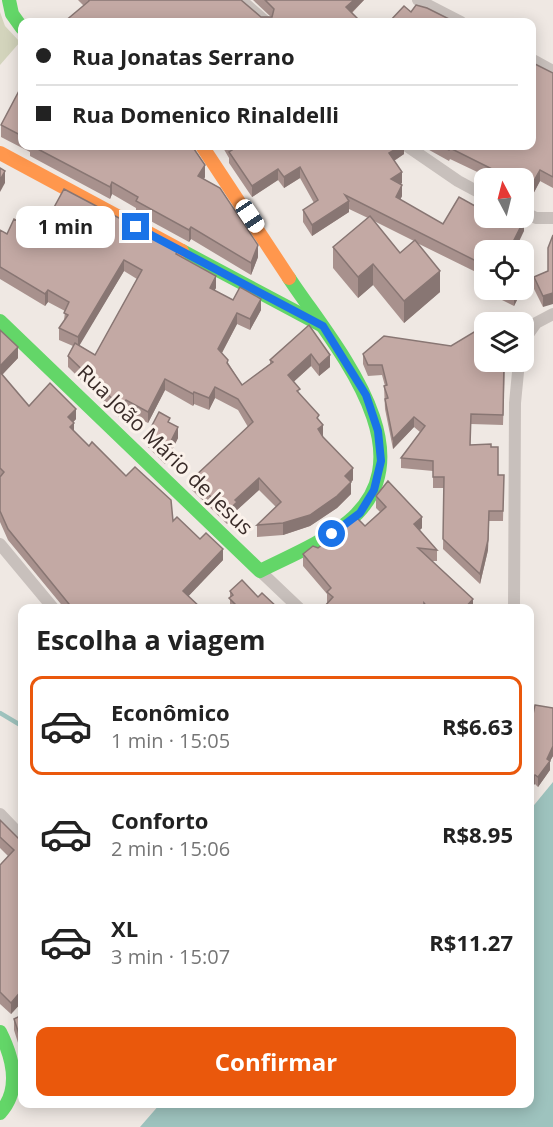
<!DOCTYPE html>
<html lang="pt">
<head>
<meta charset="utf-8">
<style>
	body { margin:0; font-family:"Open Sans",sans-serif; background:#f6f6f6; color:#222; height:100vh; display:flex; flex-direction:column; font-size:22px; white-space:nowrap }
	* { box-sizing:border-box; margin:0 }
	p { font-size:20px; color:#767676 }
	.icon { flex:none; width:33px; height:33px; fill:none; stroke:currentColor; stroke-width:2; stroke-linecap:round; stroke-linejoin:round }
	.map { position:relative; flex:1; overflow:hidden }
	.panel { position:absolute; left:18px; top:604px; width:516px; height:504px; display:flex; flex-direction:column; background:#fff; border-radius:12px; box-shadow:0 3px 15px #0003 }
	.panel>* { flex:none }
	.hud { position:absolute; left:18px; top:18px; width:518px; height:132px; border-radius:12px; box-shadow:0 3px 15px #0003; display:grid; align-content:center; height:132px; padding:0 18px; background:#fff }
	.needle { width:39px; rotate:353deg }
	.controls { position:absolute; left:474px; top:168px; display:grid; gap:12px }
	.controls a { display:grid; place-items:center; width:60px; height:60px; border-radius:12px; background:#fff; box-shadow:0 3px 15px #0003; font-size:30px }
	.end { position:absolute; width:27px; height:27px; margin:-14px; border:8px solid #1a73e8; background:#fff; box-shadow:0 0 0 3px #fff }
	.from { border-radius:50% }
	.bubble { position:absolute; height:42px; border-radius:12px; background:#fff; box-shadow:0 3px 15px #0003; font-size:20px; font-weight:700; line-height:42px; text-align:center }
	.car { position:absolute; width:18px; height:36px; margin:-18px -9px; border-radius:8px; box-shadow:0 0 4px 2px #0007; background:linear-gradient(#fff 24%,#345 0 40%,#fff 0 76%,#345 0 86%,#fff 0) }
	.hud b { display:flex; align-items:center; gap:21px; height:57px; font-size:22px }
	.hud b+b { border-top:2px solid #e0e0e0 }
	.hud i { width:15px; height:15px; background:#222 }
	ul { padding:0; list-style:none }
	li { display:flex; align-items:center; gap:18px; height:99px; margin:0 12px 9px; padding:0 6px; border:3px solid transparent; border-radius:12px }
	li div { flex:1 }
	li b { display:block; font-size:22px }
	li em { font-style:normal; font-weight:700 }
	li.on { border-color:#ea580c }
	li>.icon { width:54px; height:54px; stroke-width:1.5 }
	h2 { padding:0 18px; font-size:27px; line-height:72px }
	.action { display:flex; gap:12px; margin-top:auto; padding:12px 18px }
	.action a { flex:1; height:69px; border-radius:12px; background:#ea580c; color:#fff; font-size:24px; font-weight:700; line-height:69px; text-align:center }
	.map>svg:first-child { display:block }
	.green { fill:#d3d4bc }
	.water { fill:#9ec3be }
	.lines { fill:none; stroke-linecap:round; stroke-linejoin:round }
	.stream { stroke:#9ec3be; stroke-width:4.5 }
	.street { stroke:#c8c0bc; stroke-width:12 }
	.fast { stroke:#63d668; stroke-width:14 }
	.slow { stroke:#ff974d; stroke-width:14 }
	.wall { fill:#a8918d; fill-rule:evenodd }
	.shaded-wall { fill:#887673 }
	.building { fill:#c3a9a4; stroke:#887673; stroke-width:1.5 }
	.route { stroke:#1a73e8; stroke-width:8 }
	.labels { text-anchor:middle; stroke-width:6; stroke-linejoin:round; paint-order:stroke }
	.street-label { font-size:21px; fill:#3a2c29; stroke:#fbf2eb }
</style>
</head>
<body>
<div class="map">
<svg width="553" height="1127" viewBox="0 0 553 1127">
	<rect width="100%" height="100%" fill="#efe8e3"/>
	<path class="green" d="M0 12 5 26 20 42 0 65Z"/>
	<path class="water" d="M553 782V1127H140L160 1104H530V810Z"/>
	<g class="lines">
		<path class="stream" d="M0 713 22 726"/>
		<g class="street">
			<path d="M241 0 266 22"/>
			<path d="M418 0 461 22"/>
			<path d="M531 59 553 71"/>
			<path d="M407 146 458 181 484 195"/>
			<path d="M524 212 536 218H553"/>
			<path d="M524 340 536 323 553 314"/>
			<path d="M0 544 54 609"/>
			<path d="M260 571 300 609"/>
			<path d="M514 609 515 403 519 362"/>
			<path d="M0 814 22 837"/>
		</g>
		<g class="fast">
			<path d="M9 0 12 14 22 28"/>
			<path d="M182 251 321 325"/>
			<path d="M0 321 260 571C290 556 322 543 348 522 432 453 331 342 289 278"/>
			<path d="M0 1032C13 1058 21 1090 0 1113"/>
		</g>
		<g class="slow">
			<path d="M202 146 289 278"/>
			<path d="M0 153 182 251"/>
		</g>
	</g>
	<g class="wall">
		<path d="M78 0H241L261 17H271L253 0H364L352 13 361 22H64L84 6Z"/>
		<path d="M553 73V188L540 181 531 198 525 199H524V178H490L450 159 449 161 422 146H531Z"/>
		<path d="M22 91V146H191L205 177 204 179 258 257 251 275 191 239 189 242 136 213V208L112 194 110 199 30 156V152L1 137V125Z"/>
		<path d="M222 146H404V154L394 161 402 183 400 184 402 196 400 200 443 224 484 211 524 231 484 250V276L417 243 440 292 404 323 373 285 358 298 333 268V247L368 218 349 209V212L312 236 303 222V210L314 203 300 178 284 188 278 180 252 197 229 163V158ZM374 221 414 241 400 253Z"/>
		<path d="M0 230 7 234 40 233 178 255 216 288 214 290 233 300 261 310 250 330 237 324 222 353 242 385 270 364V360L309 325 330 367 319 376 311 366 293 382 300 394 323 425V437L353 480 351 482V494L337 508 310 526 283 535 257 537V525L276 507 259 490 237 510V514L227 524 192 490V479L248 427 238 410 215 398 209 410 194 404 193 406 165 390 148 423 126 412 122 420 68 367V356L73 346 59 340V328L64 321 65 311 48 302 45 306 0 279ZM124 271 137 279 95 355 79 345Z"/>
		<path d="M548 272 543 307 534 289V277Z"/>
		<path d="M488 290H522L514 306 488 293Z"/>
		<path d="M0 330 18 358 2 375 29 406 76 419 73 422 74 431 89 446 173 521 223 560 188 596 202 609H65L8 540 0 522Z"/>
		<path d="M363 354 505 362 503 425 471 424 470 445 491 447 498 475H504L503 521H489L488 550 480 584 443 549 444 488H433V471L401 468V458L420 432 414 427 393 449 385 409 384 386H385L382 375 368 376 363 364Z"/>
		<path d="M170 423 178 438 165 464 147 446V435Z"/>
		<path d="M376 496 422 528 419 530 437 550V561H432L473 609H324V607L327 603V594L303 566V554L365 526 380 512 376 508Z"/>
		<path d="M230 591 258 597 279 609H230Z"/>
		<path d="M553 708V756L550 761V770L538 787 535 784 532 719Z"/>
		<path d="M0 820 22 842V1002L11 1014 0 1004V865L8 856 0 848Z"/>
		<path d="M22 1015V1044L19 1046 14 1030V1019Z"/>
	</g>
	<g class="shaded-wall">
		<path d="M354 0H364L346 18V7Z"/>
		<path d="M401 146H404V154L389 164V153Z"/>
		<path d="M205 165V177L198 188V176Z"/>
		<path d="M300 167V178L284 188V177Z"/>
		<path d="M278 169V180L252 197V186Z"/>
		<path d="M540 170V181L531 198 525 199V188Z"/>
		<path d="M5 171V183L0 192V180Z"/>
		<path d="M402 172V183L391 191V179Z"/>
		<path d="M112 182V194L110 199V187Z"/>
		<path d="M402 185V196L396 208V197Z"/>
		<path d="M349 201V212L312 236V225Z"/>
		<path d="M524 220V231L515 250H510L511 246Z"/>
		<path d="M191 227V239L189 242V230Z"/>
		<path d="M258 245V257L251 275V263Z"/>
		<path d="M124 260V271L78 348V337Z"/>
		<path d="M373 264V285L358 298V277Z"/>
		<path d="M440 271V292L404 323V301Z"/>
		<path d="M216 276V288L210 299V288Z"/>
		<path d="M48 290V302L45 306V294Z"/>
		<path d="M517 290H522L514 306V295Z"/>
		<path d="M553 293V304L543 307V296Z"/>
		<path d="M261 299V310L250 330V319Z"/>
		<path d="M237 313V324L218 360V349Z"/>
		<path d="M18 347V358L0 377V366Z"/>
		<path d="M311 354V366L288 387V375Z"/>
		<path d="M330 355V367L319 376V365Z"/>
		<path d="M165 379V390L148 423V412Z"/>
		<path d="M215 387V398L209 410V398Z"/>
		<path d="M194 392V404L193 406V394Z"/>
		<path d="M126 400V412L122 420V408Z"/>
		<path d="M76 409V419L68 428V417Z"/>
		<path d="M414 417V427L393 449V439Z"/>
		<path d="M74 423V434L70 427Z"/>
		<path d="M323 425V436L318 429Z"/>
		<path d="M178 427V438L165 464V453Z"/>
		<path d="M353 468V480L345 488V476Z"/>
		<path d="M259 478V490L237 510V514L227 524V512L235 500Z"/>
		<path d="M351 482V494L337 508 310 526 283 535V523Z"/>
		<path d="M489 511 488 550 480 584V574Z"/>
		<path d="M422 517V528L414 536V524Z"/>
		<path d="M223 549V560L183 602V591Z"/>
		<path d="M473 599V609H464Z"/>
		<path d="M553 746V756L550 761V770L538 787V777Z"/>
		<path d="M535 775V784L530 789V780Z"/>
		<path d="M22 980V1002L11 1014V1003L19 984Z"/>
		<path d="M22 1033V1044L19 1046V1034Z"/>
	</g>
	<g class="building">
		<path d="M89 0H241L261 17H272L274 9 265 0H354L346 7 361 22H64L89 1Z"/>
		<path d="M416 5 427 8 455 22H389L404 6 411 12Z"/>
		<path d="M531 62 553 73V177L540 170 531 186 525 188 524 187V178H509L494 170 450 148 449 150 441 146H531Z"/>
		<path d="M20 89 22 91V136L1 125Z"/>
		<path d="M32 146H192L205 165 198 176 220 188 258 245 251 263 191 227 189 230 136 201 138 197 112 182 110 187Z"/>
		<path d="M229 146H401L389 153 402 172 391 179 402 185 396 197 443 224 459 197 484 211V218H497L499 219V218H520L524 220 511 246 510 250H484V265L345 195 349 201 312 225 303 210 318 200 300 167 284 177 278 169 252 186 229 152 232 150Z"/>
		<path d="M0 168 5 171 0 180Z"/>
		<path d="M64 189 178 249 176 254 216 276 210 288 233 300 240 287 261 299 250 319 237 313 218 349 228 360 227 363 242 385 273 362 270 360 309 325 330 355 319 365 311 354 288 375 300 389 297 391 319 415 317 418 323 425 318 429 323 437 353 468 345 476 351 482 337 496 310 515 283 523 257 525 281 502 259 478 235 500 237 502 227 512 192 479 253 422 238 399 215 387 209 398 194 392 193 394 165 379 148 412 126 400 122 408 68 356 75 343 95 355 142 270 124 260 78 337 59 328 68 315 64 313 69 302 48 290 45 294 0 267V230L7 234 14 219 40 233Z"/>
		<path d="M370 216 400 253 415 240 440 271 404 301 373 264 358 277 333 247Z"/>
		<path d="M553 235V293L543 296 534 277 548 271V248Z"/>
		<path d="M503 290H517L514 295Z"/>
		<path d="M509 315 516 320 515 322H490L497 319Z"/>
		<path d="M484 326V362H504L503 415 471 414 470 445 491 444V447H498V475H504L503 511H489L488 540 480 574 443 539 444 477H433V461L401 458 425 426 414 417 393 439 385 399 388 398 384 386 387 385 382 365H368L363 354 384 336 451 346Z"/>
		<path d="M0 330 18 347 0 366Z"/>
		<path d="M0 372 29 406 50 383 76 409 68 417 74 423 70 427 89 446 92 442 126 476 135 467 171 500 173 521 177 517 200 539 206 533 223 549 183 591 202 609H73L8 529 0 511V477L4 472 0 468Z"/>
		<path d="M159 412 170 418 168 422 178 427 165 453 147 435Z"/>
		<path d="M388 481 422 517 414 524 437 550 418 548 473 599 464 609H429L424 603V609H326L324 607 333 597 327 592 331 588 303 554 313 546 318 548 357 518 365 526 386 507 376 496Z"/>
		<path d="M242 580 258 597 262 593 279 609H240L229 598 233 595 230 591Z"/>
		<path d="M535 705 553 708V746L547 759 550 761 538 777 535 775 530 780V719H532Z"/>
		<path d="M0 820 22 842V980L19 984 22 987V990L11 1003 0 992V865L14 850 0 837Z"/>
		<path d="M22 1015V1033L19 1034 14 1019Z"/>
	</g>
	<g class="lines">
		<path class="route" d="M136 227 323 326 366 395 378 431 381 461 374 490 360 513 332 534"/>
	</g>
	<g class="labels">
		<g class="street-label">
			<text transform="translate(165 450) rotate(44)" y="7">Rua João Mário de Jesus</text>
		</g>
	</g>
</svg>
<div class="controls">
<a><svg class="needle" viewBox="-14 -14 28 28"><path d="M0-13l5 13h-10z" fill="#e53935"/><path d="M0 13l5-13h-10z" fill="#767676"/></svg></a>
<a><svg class="icon" aria-label="locate" viewBox="0 0 24 24"><circle cx="12" cy="12" r="6"/><path d="M12 2v4M12 18v4M2 12h4M18 12h4"/></svg></a>
<a><svg class="icon" aria-label="layers" viewBox="0 0 24 24"><path d="M12 4l9 5-9 5-9-5zM3 14l9 5 9-5"/></svg></a>
</div>
<i class="end from" style="left:332px;top:534px"></i>
<i class="end" style="left:136px;top:227px"></i>
<div class="bubble" style="left:16px;top:206px;width:99px">1 min</div>
<i class="car" style="left:250px;top:216px;rotate:146deg"></i>
<div class="hud">
<b><i class="from"></i>Rua Jonatas Serrano</b>
<b><i></i>Rua Domenico Rinaldelli</b>
</div>
<section class="panel">
<h2>Escolha a viagem</h2>
<ul>
<li class="on"><svg class="icon" aria-label="car" viewBox="0 0 24 24"><path d="M5 17H2v-5l4-1 3-4h7l3 4 3 1v5h-3M9 17h6M6 11h13"/><circle cx="7" cy="17" r="2"/><circle cx="17" cy="17" r="2"/></svg><div><b>Econômico</b><p>1 min · 15:05</p></div><em>R$6.63</em></li>
<li><svg class="icon" aria-label="car" viewBox="0 0 24 24"><path d="M5 17H2v-5l4-1 3-4h7l3 4 3 1v5h-3M9 17h6M6 11h13"/><circle cx="7" cy="17" r="2"/><circle cx="17" cy="17" r="2"/></svg><div><b>Conforto</b><p>2 min · 15:06</p></div><em>R$8.95</em></li>
<li><svg class="icon" aria-label="car" viewBox="0 0 24 24"><path d="M5 17H2v-5l4-1 3-4h7l3 4 3 1v5h-3M9 17h6M6 11h13"/><circle cx="7" cy="17" r="2"/><circle cx="17" cy="17" r="2"/></svg><div><b>XL</b><p>3 min · 15:07</p></div><em>R$11.27</em></li>
</ul>
<div class="action"><a>Confirmar</a></div>
</section>
</div>
</body>
</html>
